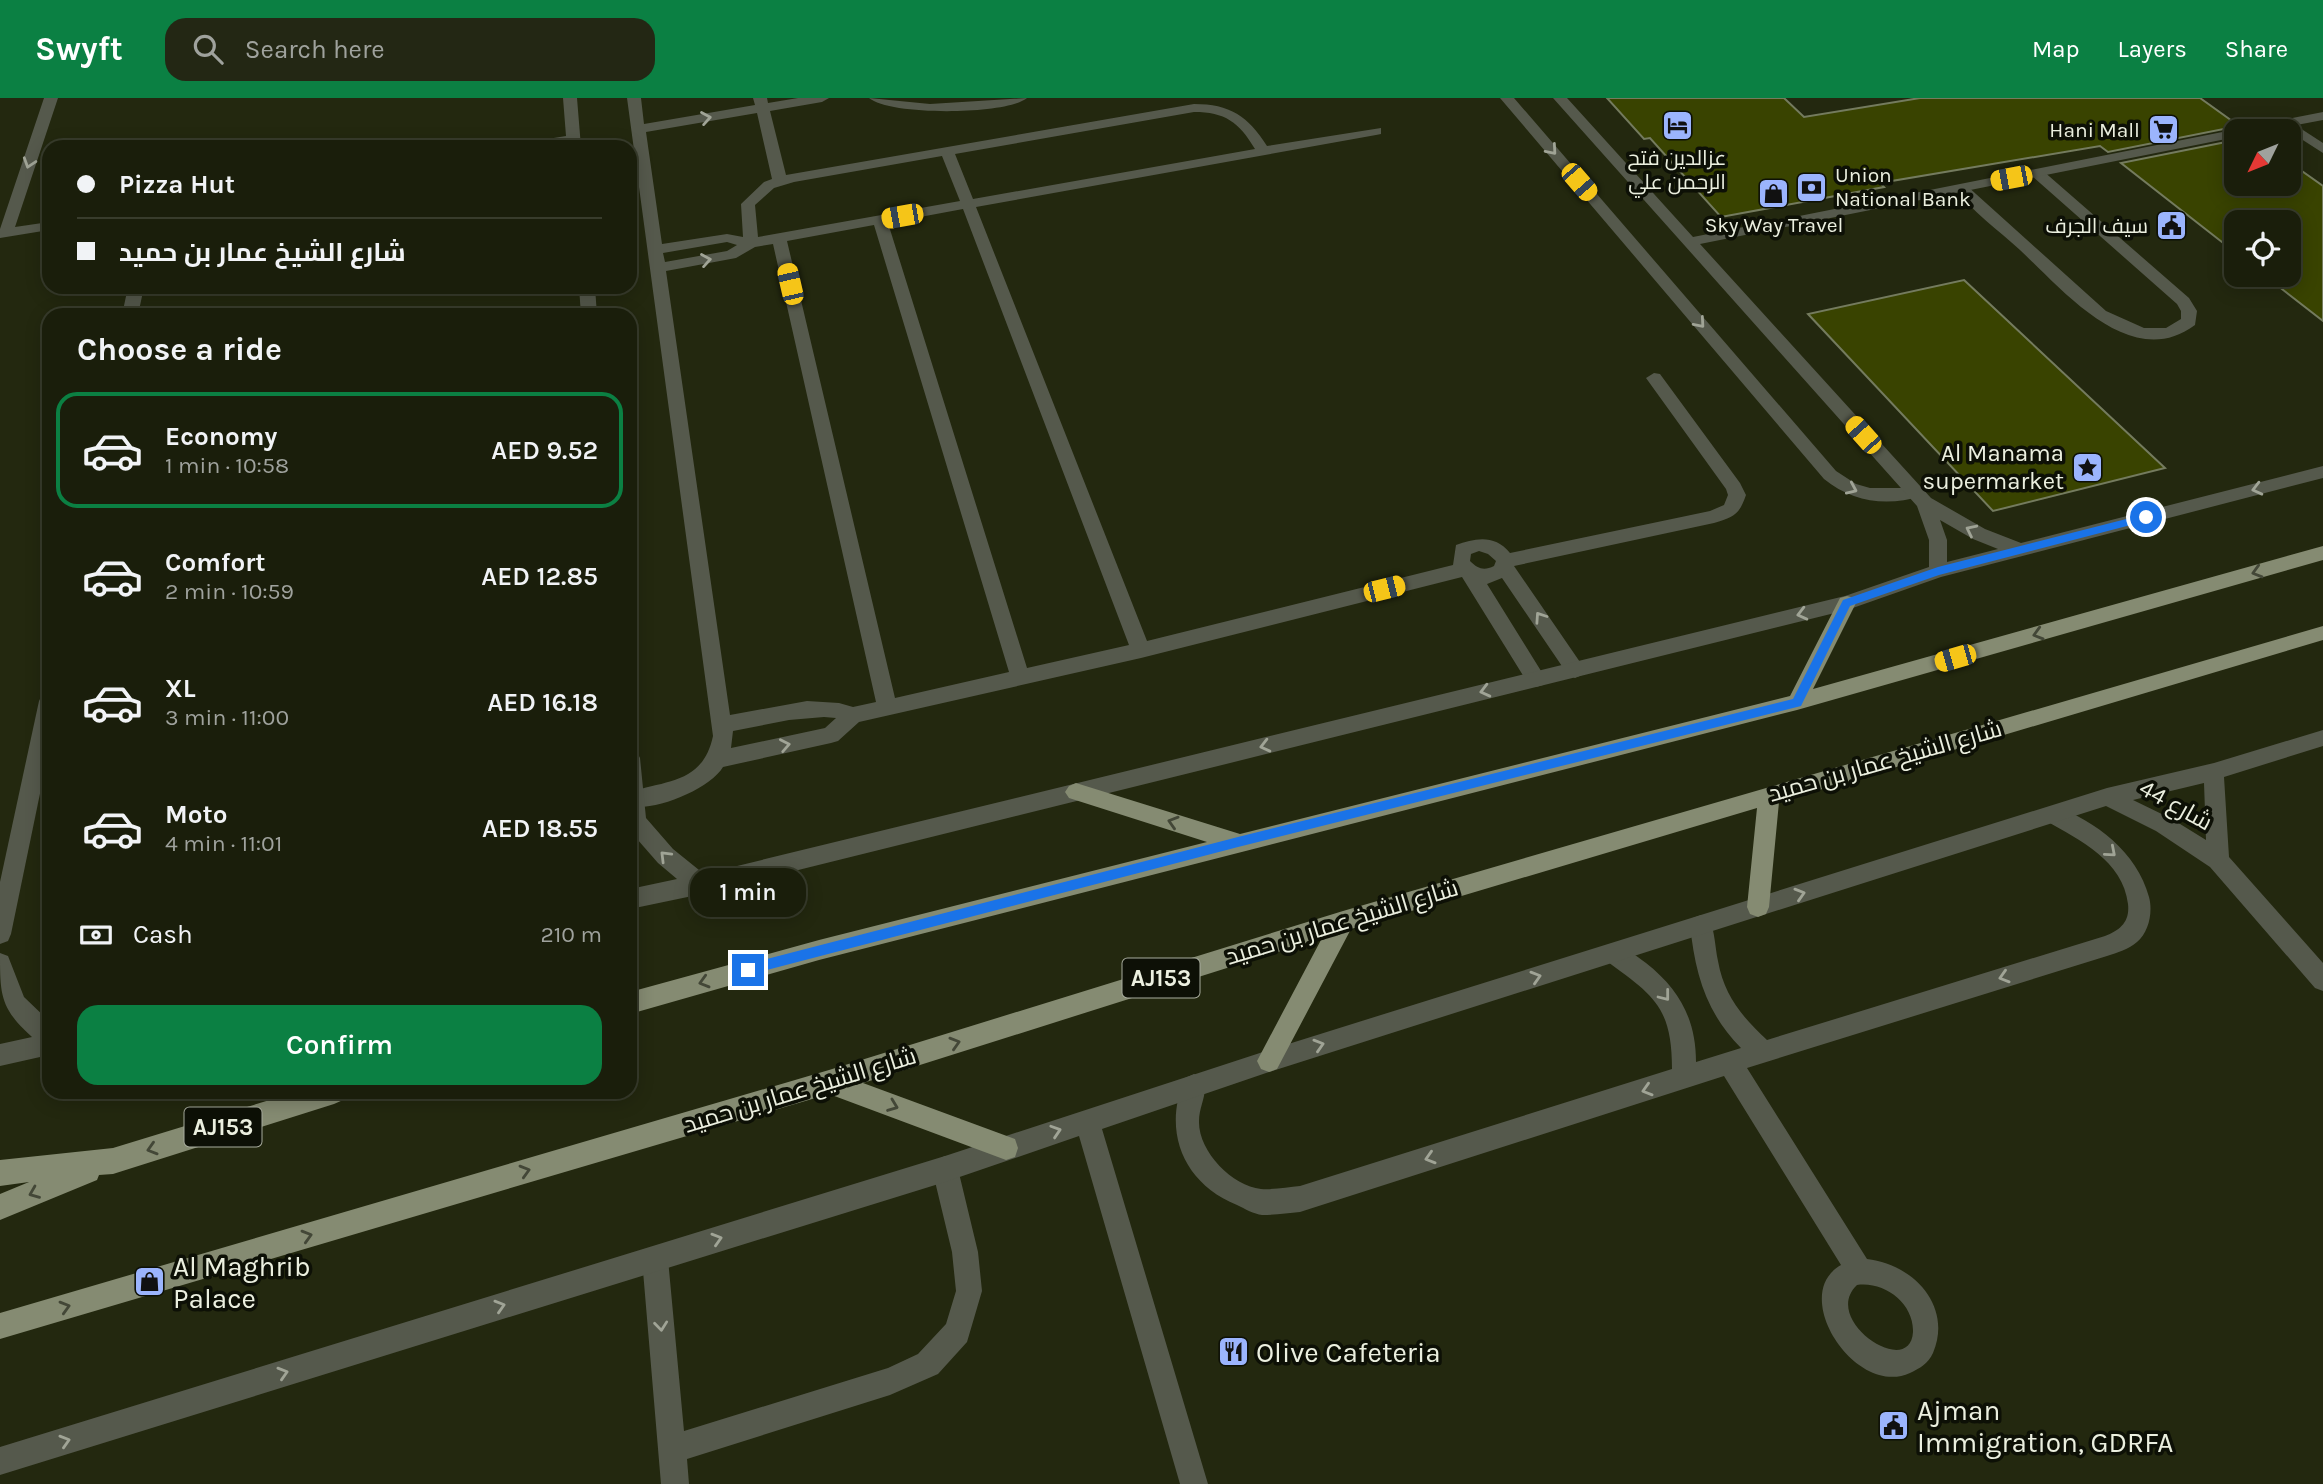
<!DOCTYPE html>
<html lang="en">
<head>
<meta charset="utf-8">
<style>
	body { margin:0; font-family:Karla,Cairo,sans-serif; background:#232714; color:#f1f3f6; height:100vh; display:flex; flex-direction:column; font-size:26px; white-space:nowrap }
	* { box-sizing:border-box; margin:0 }
	p { font-size:23px; color:#9fa29d }
	.icon { flex:none; width:38px; height:38px; fill:none; stroke:currentColor; stroke-width:2; stroke-linecap:round; stroke-linejoin:round }
	.map { position:relative; flex:1; overflow:hidden }
	.panel { position:absolute; left:42px; top:210px; width:595px; height:791px; display:flex; flex-direction:column; background:#1a1e0b; border-radius:21px; box-shadow:0 4px 18px #0003,0 0 0 2px #383c2c }
	.panel>* { flex:none }
	.banner { position:absolute; left:42px; top:42px; width:595px; height:154px; border-radius:21px; box-shadow:0 4px 18px #0003,0 0 0 2px #383c2c; display:grid; align-content:center; height:154px; padding:0 35px; background:#1a1e0b }
	.needle { width:46px; rotate:227deg }
	.fabs { position:absolute; left:2224px; top:21px; display:grid; gap:14px }
	.fabs a { display:grid; place-items:center; width:77px; height:77px; border-radius:14px; background:#1a1e0b; box-shadow:0 4px 18px #0003,0 0 0 2px #383c2c; font-size:35px }
	.end { position:absolute; width:32px; height:32px; margin:-16px; border:9px solid #1a73e8; background:#fff; box-shadow:0 0 0 4px #fff }
	.from { border-radius:50% }
	.bubble { position:absolute; height:49px; border-radius:21px; background:#1a1e0b; box-shadow:0 4px 18px #0003,0 0 0 2px #383c2c; font-size:23px; font-weight:600; line-height:49px; text-align:center }
	.car { position:absolute; width:21px; height:42px; margin:-21px -10px; border-radius:9px; box-shadow:0 0 5px 2px #0007; background:linear-gradient(#f5c518 24%,#345 0 40%,#f5c518 0 76%,#345 0 86%,#f5c518 0) }
	.banner b { display:flex; align-items:center; gap:24px; height:66px; font-size:26px }
	.banner b+b { border-top:2px solid #383c2c }
	.banner i { width:18px; height:18px; background:#f1f3f6 }
	ul { padding:0; list-style:none }
	li { display:flex; align-items:center; gap:21px; height:116px; margin:0 14px 10px; padding:0 21px; border:4px solid transparent; border-radius:21px }
	li div { flex:1 }
	li b { display:block; font-size:26px }
	li em { font-style:normal; font-weight:600 }
	li.selected { border-color:#0b8043 }
	li>.icon { width:63px; height:63px; stroke-width:1.5 }
	h2 { padding:0 35px; font-size:32px; line-height:84px }
	.pay { display:flex; align-items:center; gap:18px; height:77px; padding:0 35px; font-size:26px }
	.pay p { margin-inline-start:auto }
	.button { display:flex; gap:14px; margin-top:auto; padding:14px 35px }
	.button a { flex:1; height:80px; border-radius:21px; background:#0b8043; color:#fff; font-size:28px; font-weight:600; line-height:80px; text-align:center }
	header { display:flex; align-items:center; gap:42px; box-sizing:border-box; height:98px; padding:0 35px; background:#0b8043; color:#fff }
	header strong { font-size:33px }
	nav { display:flex; gap:38px; margin-inline-start:auto; font-size:24px }
	.search { width:490px; height:63px; background:#232714; display:flex; align-items:center; gap:18px; box-sizing:border-box; padding:0 24px; border-radius:21px; color:#9fa29d; font-size:26px }
	.map>svg:first-child { display:block }
	.building { fill:#394300; stroke:#747b5e; stroke-width:2 }
	.lines { fill:none; stroke-linecap:round; stroke-linejoin:round }
	.service { fill:#55594c; fill-rule:evenodd }
	.minor { fill:#55594c; fill-rule:evenodd }
	.primary { fill:#858b72; fill-rule:evenodd }
	.oneway { stroke:#a0a496 }
	.oneway2 { stroke:#434737 }
	.route { fill:#1a73e8 }
	.labels { text-anchor:middle; stroke-width:7; stroke-linejoin:round; paint-order:stroke }
	.far-poi-label { font-size:21px; fill:#ebefdf; stroke:#0d1006; text-anchor:end }
	.shield { fill:#0d1006; stroke:#a8ac9e; stroke-width:2 }
	.shield-label { font-size:23px; font-weight:bold; fill:#ebefdf }
	.poi-label { font-size:24px; fill:#ebefdf; stroke:#0d1006; text-anchor:end }
	.street-label { font-size:24px; fill:#ebefdf; stroke:#0d1006 }
	.near-poi-label { font-size:28px; fill:#ebefdf; stroke:#0d1006; text-anchor:start }
</style>
</head>
<body>
<header>
<strong>Swyft</strong>
<div class="search"><svg class="icon" aria-label="search" viewBox="0 0 24 24"><circle cx="10" cy="10" r="6"/><path d="M15 15l6 6"/></svg>Search here</div>
<nav><a>Map</a><a>Layers</a><a>Share</a></nav>
</header>
<div class="map">
<svg width="2323" height="1386" viewBox="0 0 2323 1386">
	<rect width="100%" height="100%" fill="#23280f"/>
	<g class="building">
		<path d="M1607 0H1784L1804 19 1920 0H2200L2239 28 2108 54 2100 48 1880 85 1884 89 1721 119 1650 40 1644 41Z"/>
		<path d="M2236 42V86H2289V64L2323 88V223L2264 177H2289V124H2236V155L2121 65Z"/>
		<path d="M1964 182 2165 370 1993 413 1808 216Z"/>
	</g>
	<g class="lines">
		<g class="service">
			<path d="M627 0H641L644 26 755 7 753 0H767L768 5 798 0H829L822 4 770 13 786 77 1194 6C1230 6 1248 18 1267 48L1381 30V36L1376 37 976 109 1147 543 1453 467 1456 447C1475 440 1495 436 1510 455L1710 413 1724 407 1728 397 1726 391 1646 280 1654 275 1660 276 1740 385 1746 397C1739 417 1734 419 1714 425L1514 468 1582 567 1585 572 1582 577 1575 580 1568 577 1502 480 1487 486 1546 581 1543 587 1536 589 1529 587 1462 479 1141 560 859 624 838 643 831 645 723 669C710 691 654 714 630 708V694C668 682 703 685 713 638ZM1194 14C1225 14 1239 24 1255 51L973 101 955 56ZM757 15 772 81 764 84 741 106 743 139 727 136 662 146 646 34ZM942 58 960 103 758 139 755 107 774 90 794 84ZM963 111 1129 547 1027 570 888 125ZM874 127 1009 574 895 600 787 143ZM727 144 737 147 727 153 665 164 663 155ZM773 146 876 604 853 609 839 605 807 603 730 617 666 173 736 160 755 149ZM1479 453 1488 456 1496 463 1494 468C1484 473 1478 471 1470 463L1471 456ZM824 619 836 620 825 630 731 650 733 633 789 622Z"/>
			<path d="M869 0 930 6 1027 0C1007 17 890 18 869 0Z"/>
			<path d="M1500 0H1514L1836 373 1856 386 1870 390H1921L1924 394 1921 398C1887 409 1852 404 1824 381Z"/>
			<path d="M2286 21 2323 45V55L2281 28V22Z"/>
			<path d="M2037 71 2042 72 2189 200 2197 213 2195 227C2131 275 2063 192 2020 152 1998 132 1972 113 1954 90L1956 87H1966L2106 213 2144 230H2166L2181 221V213L2177 206 2032 78 2030 75Z"/>
			<path d="M2054 708C2096 723 2137 754 2149 799 2153 814 2149 834 2137 844 2129 851 2117 855 2107 858L1747 970 1867 1161C1913 1166 1953 1208 1933 1255 1928 1266 1920 1270 1910 1275 1856 1300 1788 1197 1841 1167L1724 978 1300 1114C1288 1115 1274 1117 1262 1117 1254 1116 1245 1111 1237 1107 1183 1085 1162 1033 1185 980L1194 976 1203 980C1209 995 1199 1007 1199 1023 1198 1053 1232 1088 1261 1091 1273 1092 1288 1089 1300 1088L1672 971C1672 908 1653 897 1605 862L1602 855 1605 848 1613 845C1625 849 1635 857 1646 865 1679 891 1696 921 1696 964L1741 950C1706 915 1695 875 1690 827L1693 820 1701 817 1709 820C1715 833 1715 849 1718 863 1724 897 1742 919 1767 942L2105 838C2120 832 2130 824 2128 806 2123 763 2080 742 2046 723L2043 717 2046 711ZM1857 1187C1884 1183 1914 1205 1913 1234 1910 1282 1820 1222 1857 1187Z"/>
			<path d="M945 1058 954 1062 958 1071 978 1154 982 1193 967 1244 938 1276 890 1297 687 1361 689 1386H661L642 1161 646 1152 655 1148 664 1152 668 1161 684 1333 888 1270 918 1256 946 1226 956 1193 952 1154 932 1071 936 1062Z"/>
		</g>
		<g class="minor">
			<path d="M44 0H58L15 129 49 124V132L0 140V131Z"/>
			<path d="M563 0H577L581 49H567V46L516 49 523 45 566 38Z"/>
			<path d="M1553 0H1567L1693 139 2323 14V22L2265 33H2236V39L1700 146 1931 400 1985 431 2021 445 2323 368V380L1941 479 1847 512 702 796 630 811V791L677 781 658 765 637 741 630 742V651L637 654 640 660 646 720 673 751 704 776 1845 498 1929 469V442L1917 408ZM1940 422 1973 441 1998 451 1947 464V442Z"/>
			<path d="M128 189H144L138 217H122Z"/>
			<path d="M579 189H595L597 217H581Z"/>
			<path d="M49 595V652L11 836 8 843 0 846V784L39 603 42 597Z"/>
			<path d="M2323 632V648L2224 679 2229 759 2323 865V893L2315 890 2210 769 2156 733 2106 708 1269 974 1102 1031 1208 1386H1180L1079 1038 945 1084 0 1377V1349L945 1058 1269 952 2107 690 2214 665ZM2204 685 2206 742 2172 721 2133 702Z"/>
			<path d="M0 855 8 858 24 899 49 923V957L0 968V946L32 939C0 910 0 897 0 855Z"/>
		</g>
		<g class="primary">
			<path d="M2323 448V462L1797 612 819 862 630 916V894L819 842 1207 744 1069 700 1065 694 1069 688 1076 685 1240 736 1790 598 1840 500 1847 498 1854 500 1856 505 1813 591Z"/>
			<path d="M2323 528V542L1779 704 1769 809 1766 816 1758 819 1750 816 1747 809 1757 710 1351 831 1277 971 1269 974 1261 971 1257 963 1322 840 863 985 1015 1041 1018 1050 1015 1059 1006 1062 829 996 0 1241V1215L829 972 1343 813Z"/>
			<path d="M296 994H346L343 1002 334 1006 113 1076 99 1077 97 1082 0 1122V1096L29 1084 0 1088V1062L113 1050Z"/>
		</g>
	</g>
	<defs><path id="oneway-chevron" d="M-2-3.5L2.5 0L-2 3.5" fill="none" stroke-width="1.6" stroke-linecap="round" stroke-linejoin="round" transform="scale(1.75)"/></defs>
	<g class="oneway">
		<use href="#oneway-chevron" transform="translate(706 20) rotate(-10)"/>
		<use href="#oneway-chevron" transform="translate(1552 52) rotate(49)"/>
		<use href="#oneway-chevron" transform="translate(29 65) rotate(108)"/>
		<use href="#oneway-chevron" transform="translate(706 162) rotate(-10)"/>
		<use href="#oneway-chevron" transform="translate(1700 225) rotate(49)"/>
		<use href="#oneway-chevron" transform="translate(1852 391) rotate(24)"/>
		<use href="#oneway-chevron" transform="translate(2257 391) rotate(166)"/>
		<use href="#oneway-chevron" transform="translate(1971 432) rotate(-154)"/>
		<use href="#oneway-chevron" transform="translate(1802 516) rotate(166)"/>
		<use href="#oneway-chevron" transform="translate(1540 519) rotate(-124)"/>
		<use href="#oneway-chevron" transform="translate(1485 593) rotate(166)"/>
		<use href="#oneway-chevron" transform="translate(785 647) rotate(-11)"/>
		<use href="#oneway-chevron" transform="translate(1265 648) rotate(166)"/>
		<use href="#oneway-chevron" transform="translate(2111 754) rotate(41)"/>
		<use href="#oneway-chevron" transform="translate(665 758) rotate(-135)"/>
		<use href="#oneway-chevron" transform="translate(1800 796) rotate(-17)"/>
		<use href="#oneway-chevron" transform="translate(1536 879) rotate(-17)"/>
		<use href="#oneway-chevron" transform="translate(2004 879) rotate(163)"/>
		<use href="#oneway-chevron" transform="translate(1665 898) rotate(52)"/>
		<use href="#oneway-chevron" transform="translate(1319 947) rotate(-17)"/>
		<use href="#oneway-chevron" transform="translate(1647 992) rotate(163)"/>
		<use href="#oneway-chevron" transform="translate(1056 1033) rotate(-18)"/>
		<use href="#oneway-chevron" transform="translate(1430 1060) rotate(163)"/>
		<use href="#oneway-chevron" transform="translate(717 1141) rotate(-17)"/>
		<use href="#oneway-chevron" transform="translate(500 1208) rotate(-17)"/>
		<use href="#oneway-chevron" transform="translate(661 1228) rotate(84)"/>
		<use href="#oneway-chevron" transform="translate(283 1275) rotate(-17)"/>
		<use href="#oneway-chevron" transform="translate(65 1343) rotate(-17)"/>
	</g>
	<g class="oneway2">
		<use href="#oneway-chevron" transform="translate(2257 474) rotate(164)"/>
		<use href="#oneway-chevron" transform="translate(2038 536) rotate(164)"/>
		<use href="#oneway-chevron" transform="translate(1173 724) rotate(-163)"/>
		<use href="#oneway-chevron" transform="translate(704 884) rotate(164)"/>
		<use href="#oneway-chevron" transform="translate(955 945) rotate(-17)"/>
		<use href="#oneway-chevron" transform="translate(893 1008) rotate(21)"/>
		<use href="#oneway-chevron" transform="translate(152 1051) rotate(163)"/>
		<use href="#oneway-chevron" transform="translate(525 1073) rotate(-16)"/>
		<use href="#oneway-chevron" transform="translate(34 1095) rotate(158)"/>
		<use href="#oneway-chevron" transform="translate(307 1138) rotate(-16)"/>
		<use href="#oneway-chevron" transform="translate(65 1209) rotate(-16)"/>
	</g>
	<path class="route" d="M2146 416 2151 419 2150 422 1939 477 1850 508 1801 608 1797 609 1238 749 748 877 741 872 748 866 1238 739 1793 601 1843 502 1938 469Z"/>
	<defs>
		<symbol id="hotel-square" viewBox="-11 -11 22 22"><rect x="-9" y="-9" width="18" height="18" rx="4" fill="#9bb4fd" stroke="#0d1006"/><path d="M-6-4.5h1.5V1H6V5H4.5V3h-9V5H-6ZM-4 0a1.8 1.8 0 1 1 3.6 0ZM.5 0V-2.5h3Q6-2.5 6 0Z" fill="#111"/></symbol>
		<symbol id="supermarket-square" viewBox="-11 -11 22 22"><rect x="-9" y="-9" width="18" height="18" rx="4" fill="#9bb4fd" stroke="#0d1006"/><path d="M-6-5.5h2.5l.6 2H6L4.5 2H-2.5L-4.4-4H-6ZM-1.5 3.2a1.3 1.3 0 1 0 .1 0ZM3 3.2a1.3 1.3 0 1 0 .1 0Z" fill="#111"/></symbol>
		<symbol id="bank-square" viewBox="-11 -11 22 22"><rect x="-9" y="-9" width="18" height="18" rx="4" fill="#9bb4fd" stroke="#0d1006"/><path d="M-6-4H6V4H-6ZM0-2.3a2.3 2.3 0 1 0 0 4.6a2.3 2.3 0 1 0 0-4.6Z" fill="#111"/></symbol>
		<symbol id="shop-square" viewBox="-11 -11 22 22"><rect x="-9" y="-9" width="18" height="18" rx="4" fill="#9bb4fd" stroke="#0d1006"/><path d="M-5-2.5h2.3a2.7 3.5 0 0 1 5.4 0H5L5.5 6h-11ZM-1.5-2.5h3a1.5 2.3 0 0 0-3 0Z" fill="#111"/></symbol>
		<symbol id="civic-square" viewBox="-11 -11 22 22"><rect x="-9" y="-9" width="18" height="18" rx="4" fill="#9bb4fd" stroke="#0d1006"/><path d="M-.6-6.5H3V-4.5H.6V-3L4-1V1h2V6H-6V1h2V-1L-.6-3ZM-1.2 2.5V6h2.4V2.5Z" fill="#111"/></symbol>
		<symbol id="sight-square" viewBox="-11 -11 22 22"><rect x="-9" y="-9" width="18" height="18" rx="4" fill="#9bb4fd" stroke="#0d1006"/><path d="M0-6L1.8-2.2L6-1.7L2.9 1.2L3.7 5.4L0 3.3L-3.7 5.4L-2.9 1.2L-6-1.7L-1.8-2.2Z" fill="#111"/></symbol>
		<symbol id="restaurant-square" viewBox="-11 -11 22 22"><rect x="-9" y="-9" width="18" height="18" rx="4" fill="#9bb4fd" stroke="#0d1006"/><path d="M-5-6h1v4h1v-4h1v4h1v-4h1v5L-1.5 .5V6h-2V.5L-5-1ZM5-6V6H3V1.5H1.5Q1.5-4 5-6Z" fill="#111"/></symbol>
	</defs>
	<g fill-rule="evenodd">
		<use href="#hotel-square" x="1660" y="10" width="35" height="35"/>
		<use href="#supermarket-square" x="2146" y="14" width="35" height="35"/>
		<use href="#bank-square" x="1794" y="72" width="35" height="35"/>
		<use href="#shop-square" x="1756" y="78" width="35" height="35"/>
		<use href="#civic-square" x="2154" y="110" width="35" height="35"/>
		<use href="#sight-square" x="2070" y="352" width="35" height="35"/>
		<use href="#shop-square" x="132" y="1166" width="35" height="35"/>
		<use href="#restaurant-square" x="1216" y="1236" width="35" height="35"/>
		<use href="#civic-square" x="1876" y="1310" width="35" height="35"/>
	</g>
	<g class="labels">
		<g class="far-poi-label">
			<text x="2140" y="39">Hani Mall</text>
			<text x="1677" y="67" text-anchor="middle">عزالدين فتح<tspan x="1677" dy="24">الرحمن علي</tspan></text>
			<text x="1835" y="84" text-anchor="start">Union<tspan x="1835" dy="24">National Bank</tspan></text>
			<text x="1774" y="134" text-anchor="middle">Sky Way Travel</text>
			<text x="2148" y="135">سيف الجرف</text>
		</g>
		<g class="shield">
			<rect x="1122.5" y="860.5" width="77" height="39" rx="5"/>
			<rect x="184.5" y="1009.5" width="77" height="39" rx="5"/>
		</g>
		<g class="shield-label">
			<text x="1161" y="888">AJ153</text>
			<text x="223" y="1037">AJ153</text>
		</g>
		<g class="poi-label">
			<text x="2064" y="363">Al Manama<tspan x="2064" dy="28">supermarket</tspan></text>
		</g>
		<g class="street-label">
			<text transform="translate(1885 663) rotate(-16)" y="8">شارع الشيخ عمار بن حميد</text>
			<text transform="translate(2176 707) rotate(29)" y="8">شارع 44</text>
			<text transform="translate(1342 824) rotate(-17)" y="8">شارع الشيخ عمار بن حميد</text>
			<text transform="translate(800 992) rotate(-17)" y="8">شارع الشيخ عمار بن حميد</text>
		</g>
		<g class="near-poi-label">
			<text x="173" y="1178">Al Maghrib<tspan x="173" dy="32">Palace</tspan></text>
			<text x="1256" y="1264">Olive Cafeteria</text>
			<text x="1917" y="1322">Ajman<tspan x="1917" dy="32">Immigration, GDRFA</tspan></text>
		</g>
	</g>
</svg>
<div class="fabs">
<a><svg class="needle" viewBox="-14 -14 28 28"><path d="M0-13l5 13h-10z" fill="#e53935"/><path d="M0 13l5-13h-10z" fill="#9fa29d"/></svg></a>
<a><svg class="icon" aria-label="locate" viewBox="0 0 24 24"><circle cx="12" cy="12" r="6"/><path d="M12 2v4M12 18v4M2 12h4M18 12h4"/></svg></a>
</div>
<i class="end from" style="left:2146px;top:419px"></i>
<i class="end" style="left:748px;top:872px"></i>
<div class="bubble" style="left:690px;top:770px;width:116px">1 min</div>
<i class="car" style="left:2011px;top:80px;rotate:259deg"></i>
<i class="car" style="left:1579px;top:84px;rotate:139deg"></i>
<i class="car" style="left:902px;top:118px;rotate:260deg"></i>
<i class="car" style="left:790px;top:186px;rotate:347deg"></i>
<i class="car" style="left:1863px;top:337px;rotate:318deg"></i>
<i class="car" style="left:1384px;top:491px;rotate:76deg"></i>
<i class="car" style="left:1955px;top:560px;rotate:254deg"></i>
<div class="banner">
<b><i class="from"></i>Pizza Hut</b>
<b><i></i>شارع الشيخ عمار بن حميد</b>
</div>
<section class="panel">
<h2>Choose a ride</h2>
<ul>
<li class="selected"><svg class="icon" aria-label="car" viewBox="0 0 24 24"><path d="M5 17H2v-5l4-1 3-4h7l3 4 3 1v5h-3M9 17h6M6 11h13"/><circle cx="7" cy="17" r="2"/><circle cx="17" cy="17" r="2"/></svg><div><b>Economy</b><p>1 min · 10:58</p></div><em>AED 9.52</em></li>
<li><svg class="icon" aria-label="car" viewBox="0 0 24 24"><path d="M5 17H2v-5l4-1 3-4h7l3 4 3 1v5h-3M9 17h6M6 11h13"/><circle cx="7" cy="17" r="2"/><circle cx="17" cy="17" r="2"/></svg><div><b>Comfort</b><p>2 min · 10:59</p></div><em>AED 12.85</em></li>
<li><svg class="icon" aria-label="car" viewBox="0 0 24 24"><path d="M5 17H2v-5l4-1 3-4h7l3 4 3 1v5h-3M9 17h6M6 11h13"/><circle cx="7" cy="17" r="2"/><circle cx="17" cy="17" r="2"/></svg><div><b>XL</b><p>3 min · 11:00</p></div><em>AED 16.18</em></li>
<li><svg class="icon" aria-label="car" viewBox="0 0 24 24"><path d="M5 17H2v-5l4-1 3-4h7l3 4 3 1v5h-3M9 17h6M6 11h13"/><circle cx="7" cy="17" r="2"/><circle cx="17" cy="17" r="2"/></svg><div><b>Moto</b><p>4 min · 11:01</p></div><em>AED 18.55</em></li>
</ul>
<div class="pay"><svg class="icon" aria-label="cash" viewBox="0 0 24 24"><path d="M3 7h18v10H3z"/><circle cx="12" cy="12" r="2"/></svg>Cash<p>210 m</p></div>
<div class="button"><a>Confirm</a></div>
</section>
</div>
</body>
</html>
